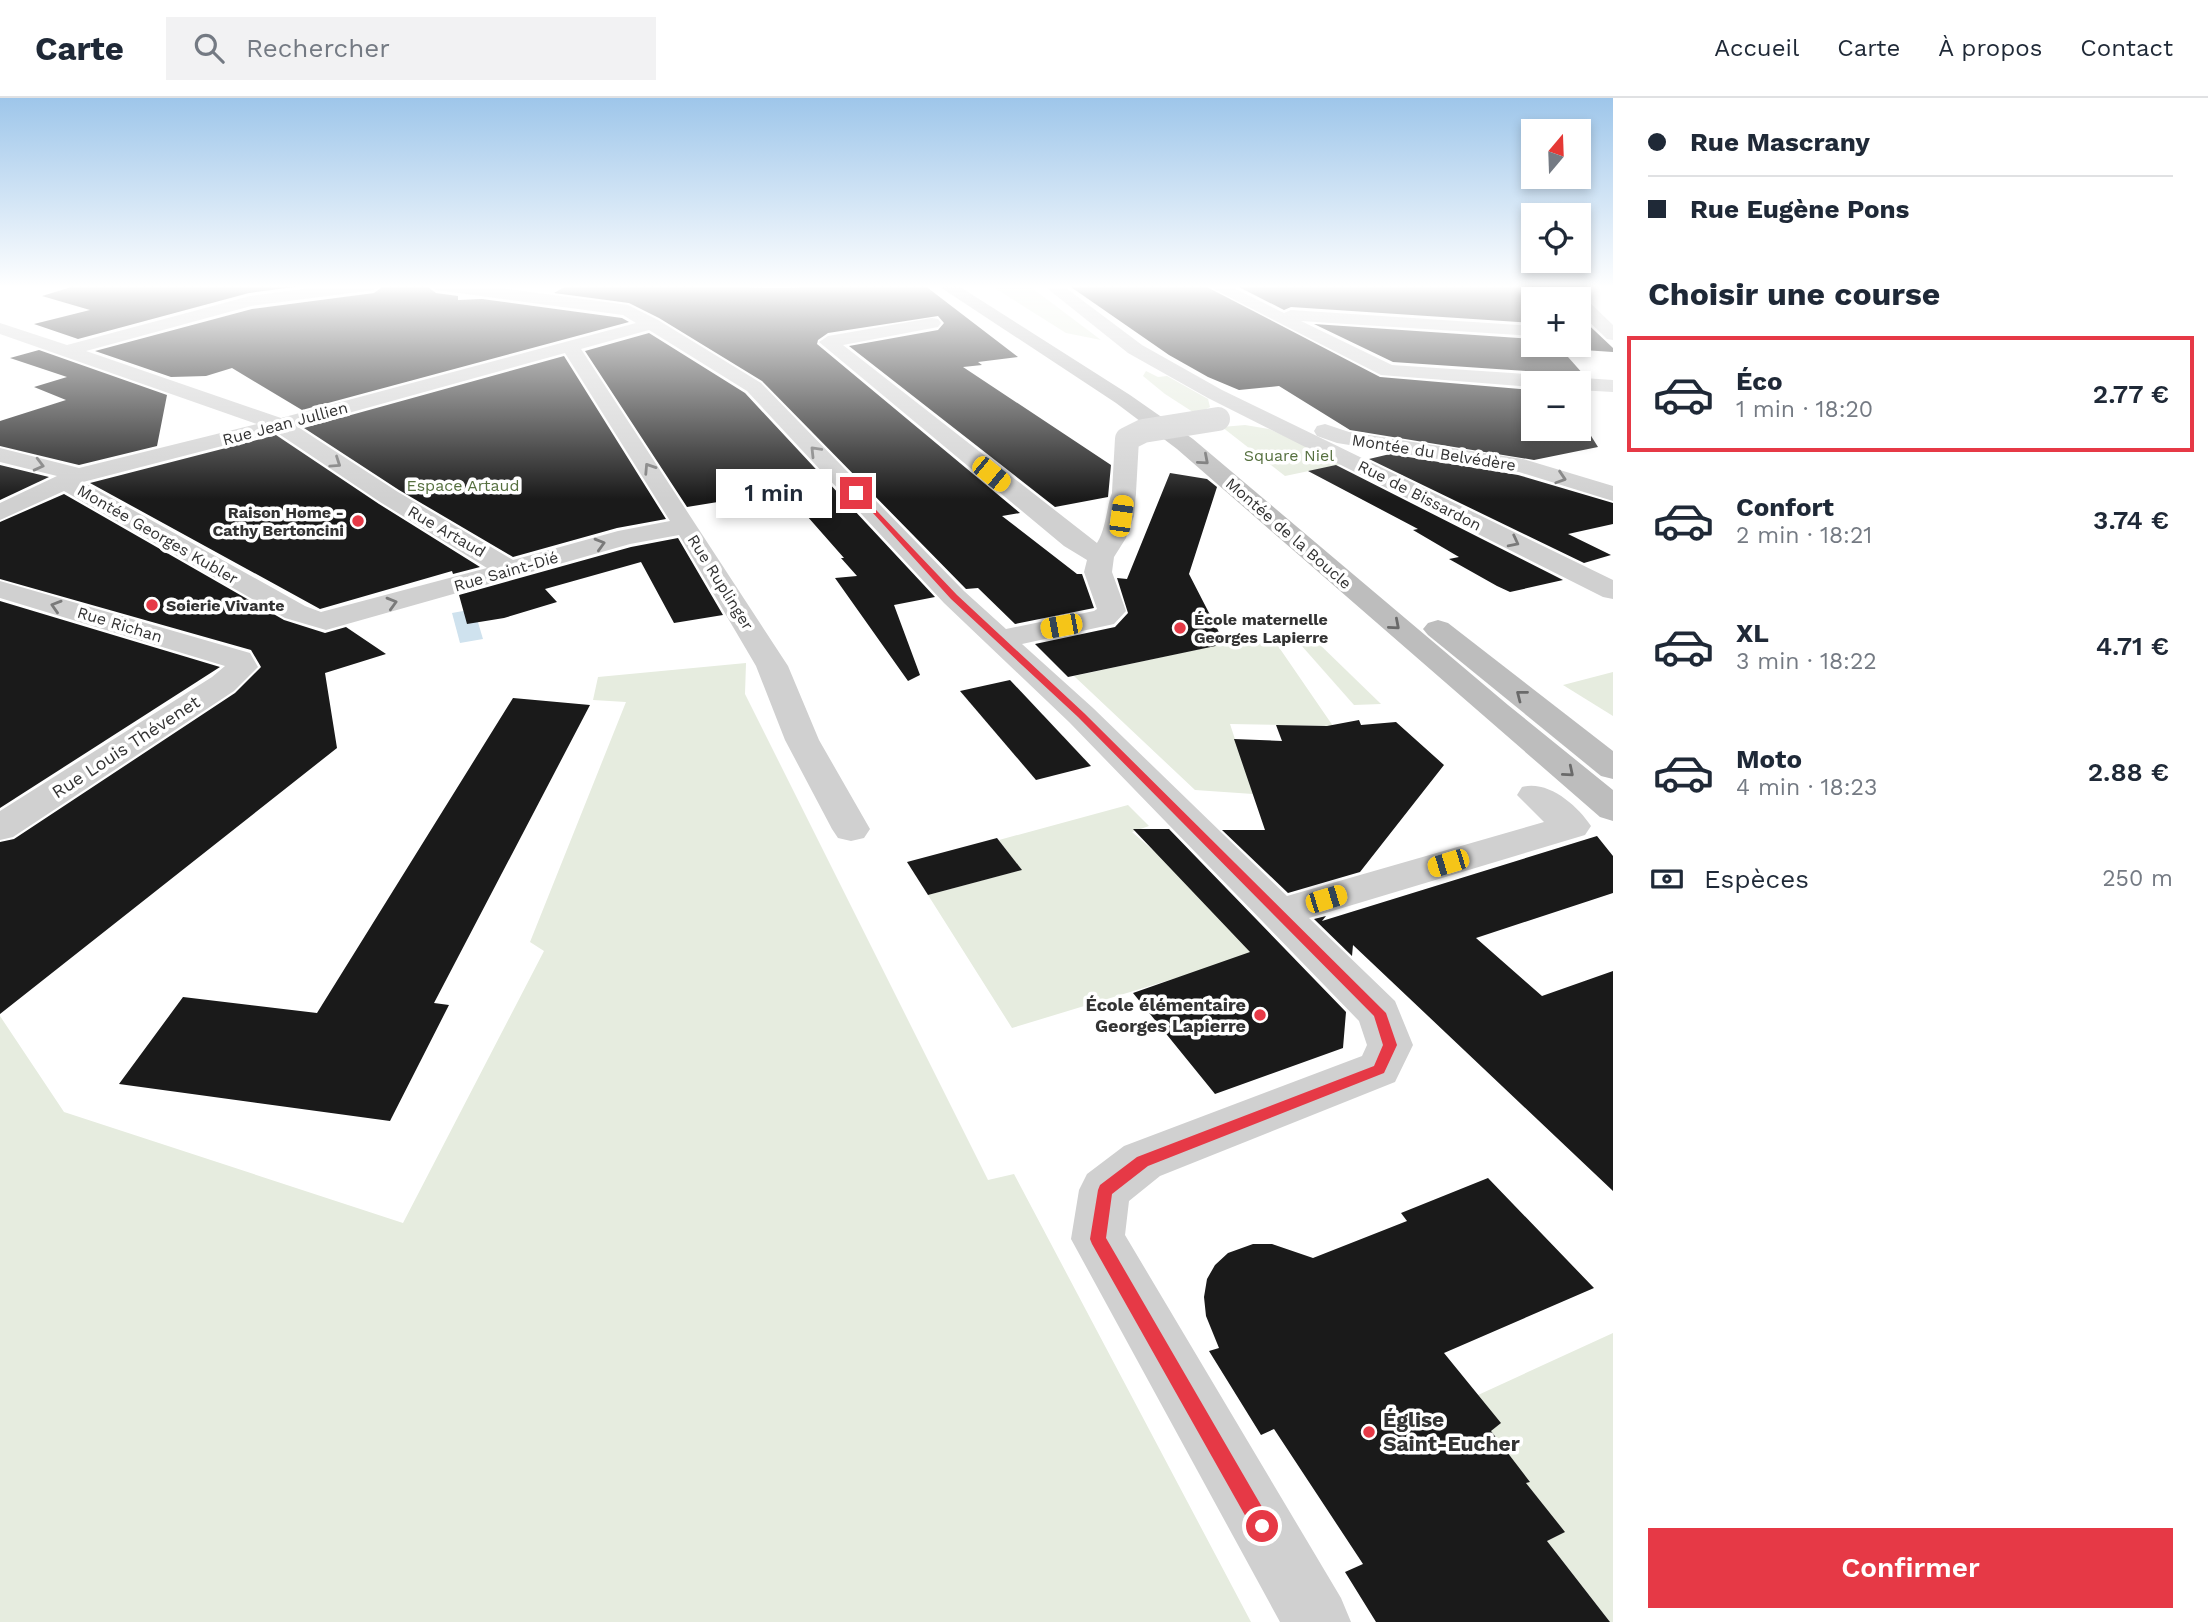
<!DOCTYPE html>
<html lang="fr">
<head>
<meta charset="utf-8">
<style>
	body { margin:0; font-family:"Work Sans",sans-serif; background:#f2f2f3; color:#1f2937; height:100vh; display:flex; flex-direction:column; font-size:26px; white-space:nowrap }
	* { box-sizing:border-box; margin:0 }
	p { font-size:23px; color:#747a83 }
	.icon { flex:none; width:38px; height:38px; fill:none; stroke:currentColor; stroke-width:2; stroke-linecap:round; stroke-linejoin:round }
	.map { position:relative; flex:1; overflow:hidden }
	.details { display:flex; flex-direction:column; background:#fff; width:595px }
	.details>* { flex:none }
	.banner { display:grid; align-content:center; height:154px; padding:0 35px; background:#fff }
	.needle { width:46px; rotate:19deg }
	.controls { position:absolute; left:1521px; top:21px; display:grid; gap:14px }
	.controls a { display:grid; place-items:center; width:70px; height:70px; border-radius:0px; background:#fff; box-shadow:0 4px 10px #0003; font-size:35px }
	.end { position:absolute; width:32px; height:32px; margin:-16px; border:9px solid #e63946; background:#fff; box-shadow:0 0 0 4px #fff }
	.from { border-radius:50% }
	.bubble { position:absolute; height:49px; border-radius:0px; background:#fff; box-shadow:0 4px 10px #0003; font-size:23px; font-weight:600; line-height:49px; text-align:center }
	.car { position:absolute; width:21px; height:42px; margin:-21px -10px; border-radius:9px; box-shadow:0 0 5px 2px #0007; background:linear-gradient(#f5c518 24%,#345 0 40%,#f5c518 0 76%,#345 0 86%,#f5c518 0) }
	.banner b { display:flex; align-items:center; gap:24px; height:66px; font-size:26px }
	.banner b+b { border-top:2px solid #e0e1e3 }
	.banner i { width:18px; height:18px; background:#1f2937 }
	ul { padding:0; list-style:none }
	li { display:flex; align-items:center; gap:21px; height:116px; margin:0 14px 10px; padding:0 21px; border:4px solid transparent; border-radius:0px }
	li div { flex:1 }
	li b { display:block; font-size:26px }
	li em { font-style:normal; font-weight:600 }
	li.current { border-color:#e63946 }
	li>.icon { width:63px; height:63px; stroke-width:1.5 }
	h2 { padding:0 35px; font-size:32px; line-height:84px }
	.pay { display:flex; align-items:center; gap:18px; height:77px; padding:0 35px; font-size:26px }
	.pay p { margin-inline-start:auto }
	.cta { display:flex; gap:14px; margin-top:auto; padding:14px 35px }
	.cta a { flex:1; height:80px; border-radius:0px; background:#e63946; color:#fff; font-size:28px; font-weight:600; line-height:80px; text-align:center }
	header { display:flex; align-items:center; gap:42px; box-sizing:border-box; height:98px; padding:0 35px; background:#fff; border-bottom:2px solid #e0e1e3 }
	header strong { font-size:33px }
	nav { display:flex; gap:38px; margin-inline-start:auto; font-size:24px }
	.search { width:490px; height:63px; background:#f2f2f3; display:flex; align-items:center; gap:18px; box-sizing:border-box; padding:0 24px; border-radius:0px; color:#747a83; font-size:26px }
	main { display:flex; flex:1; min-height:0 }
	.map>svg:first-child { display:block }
	.green { fill:#e6ecdf }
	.water { fill:#cfe2ee }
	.building { fill:#1a1a1a }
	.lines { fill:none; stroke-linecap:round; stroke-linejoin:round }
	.street { fill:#d0d0d0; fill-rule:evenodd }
	.secondary { fill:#bdbdbd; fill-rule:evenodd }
	.street-bridge { stroke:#d0d0d0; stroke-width:24 }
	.oneway { stroke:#7a7a7a }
	.oneway2 { stroke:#6a6a6a }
	.route { fill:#e63946 }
	.poi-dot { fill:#e63946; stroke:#fff; stroke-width:2.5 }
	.labels { text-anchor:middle; stroke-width:7; stroke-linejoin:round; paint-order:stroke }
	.far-street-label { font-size:16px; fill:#333; stroke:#fff }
	.far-park-label { font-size:16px; fill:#56703f; stroke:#fff }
	.far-poi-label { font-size:16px; font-weight:bold; fill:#333; stroke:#fff; text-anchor:start }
	.street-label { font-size:18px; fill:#333; stroke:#fff }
	.poi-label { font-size:18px; font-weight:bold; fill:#333; stroke:#fff; text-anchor:end }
	.near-poi-label { font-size:21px; font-weight:bold; fill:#333; stroke:#fff; text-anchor:start }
</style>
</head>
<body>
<header>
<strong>Carte</strong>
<div class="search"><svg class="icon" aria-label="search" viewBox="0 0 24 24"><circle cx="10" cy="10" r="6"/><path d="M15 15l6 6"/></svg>Rechercher</div>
<nav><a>Accueil</a><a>Carte</a><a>À propos</a><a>Contact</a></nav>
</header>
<main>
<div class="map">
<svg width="1613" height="1524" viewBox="0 0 1613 1524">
	<rect width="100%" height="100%" fill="#fff"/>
	<g class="green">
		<path d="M990 187H1028L1101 242 1066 235Z"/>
		<path d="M1146 273 1158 279 1167 278 1208 301 1210 309 1196 316 1165 296 1143 278Z"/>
		<path d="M1245 327 1269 331 1347 365 1285 378 1222 329Z"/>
		<path d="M1316 543 1381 606 1354 607 1301 547Z"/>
		<path d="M1232 544 1276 545 1333 628 1230 626 1253 696 1195 692 1074 578Z"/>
		<path d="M746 565 745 596 988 1082 1014 1076 1251 1524H0V918L64 1014 403 1125 544 853 530 844 626 604 593 602 598 579Z"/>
		<path d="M1613 574V618L1563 587Z"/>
		<path d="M1128 707 1149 728 1132 734 1268 852 1012 930 928 797 1021 772 999 742Z"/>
		<path d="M1613 1235V1524H1610L1547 1443 1564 1434 1526 1385 1529 1384 1490 1332 1478 1297Z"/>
	</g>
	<path class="water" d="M474 511 483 541 460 545 452 515Z"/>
	<g class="building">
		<path d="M78 187H309L249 195 78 241 34 226 90 212 42 198Z"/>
		<path d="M385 187H425L436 195 458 198V202L482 201 622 220 629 224 302 312 232 270 206 278 171 279 95 253 252 211 374 195Z"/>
		<path d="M568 187 777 190 924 187 1018 259 978 264 982 267 963 269 1111 367 1108 399 1055 409 849 248 938 232 944 225 938 218 828 235 818 242 817 246 1020 415 1002 418 1077 476H1082L1094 510 1015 526 978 490 966 491 762 283 659 220 629 205 554 195Z"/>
		<path d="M1068 187H1203L1380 279 1533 292V331H1578V317L1598 349 1534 362 1350 332 1279 288 1239 292 1208 279 1169 257Z"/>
		<path d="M1235 187H1551L1564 201H1533V225L1291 209 1284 212Z"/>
		<path d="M1578 217 1613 250V254L1568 251 1576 259H1568L1584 277 1393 264 1314 226 1533 241V247H1578Z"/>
		<path d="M649 235 745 295 935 499 894 507 920 577 908 583 835 480 857 478 841 460H844L785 393 687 409 585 253Z"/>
		<path d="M39 252 167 297 157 348 79 367 0 348V323L66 302 34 289 67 279 10 260Z"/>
		<path d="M564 258 666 421 617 430 513 459 399 392 304 330Z"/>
		<path d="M276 337 379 406 480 469 453 476 452 473 320 511 90 385Z"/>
		<path d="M1390 356 1518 377 1613 405V426L1568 436 1611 457 1584 465 1369 361Z"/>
		<path d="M0 367 49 379 0 402Z"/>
		<path d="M1336 367 1563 482 1510 494 1497 488 1449 461 1459 459 1413 432 1418 431 1308 373Z"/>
		<path d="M1170 375 1207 381 1217 389 1189 476 1225 546 1068 579 1035 546 1115 529 1128 515 1117 480 1127 481Z"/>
		<path d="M64 396 284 522 325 535 346 529 386 556 325 575 337 650 0 916V744L14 741 235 595 261 569 251 552 0 481V424Z"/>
		<path d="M678 440 723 517 674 525 641 464 545 491 557 504 504 520 467 526 459 497 631 449Z"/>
		<path d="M0 503 220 569 0 710Z"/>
		<path d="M1010 582 1091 668 1036 682 960 593Z"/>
		<path d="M513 600 590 607 434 905 449 907 390 1023 119 986 183 899 317 915Z"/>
		<path d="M1359 622 1361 627 1396 624 1444 667 1360 774 1288 795 1222 732H1265L1234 641 1282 643 1276 627 1327 628Z"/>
		<path d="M1133 731H1169L1346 914 1343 950 1215 996 1133 895 1250 854Z"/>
		<path d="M1597 738 1613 758V795L1476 840 1542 898 1613 873V1093L1353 847 1352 858 1314 821 1326 818 1322 823Z"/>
		<path d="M997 740 1022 772 928 797 907 764Z"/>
		<path d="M1488 1080 1594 1190 1444 1255 1501 1325 1491 1333 1530 1384 1526 1385 1565 1434 1547 1443 1610 1524H1376L1345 1474 1363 1466 1274 1331 1261 1337 1209 1253 1219 1250 1206 1218 1204 1199 1207 1181 1215 1167 1228 1155 1253 1146H1272L1313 1160 1407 1123 1401 1115Z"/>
	</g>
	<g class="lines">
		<g class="street">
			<path d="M332 187H382L374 192 251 208 86 253 281 320 636 225 623 217 436 192 428 187H478L628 207 658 222 761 285 964 493 1006 531 1094 513 1097 511 1084 474 1087 462 1064 448 819 244 828 238 932 220 938 221 941 225 938 229 843 247 1097 445C1108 427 1106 403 1115 389L1124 387 1133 389 1136 394 1134 418 1126 440 1114 459 1112 474 1126 513 1114 526 1022 546 1093 610 1287 798 1544 724 1517 697 1522 689C1548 682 1577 707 1591 728L1585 737 1309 820 1395 903 1413 947 1395 984 1160 1078 1129 1103 1125 1137 1341 1500 1351 1524H1280L1071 1141 1079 1092 1087 1076 1124 1048 1362 958 1367 947 1359 923 1069 624 944 505 747 293 649 232 581 251 788 568 819 642 870 731 864 740 851 743 838 740 832 731 785 642 756 568 679 437 630 446 326 532 285 520 64 393 0 422V405L57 378 0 364V350L79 370 257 326 0 236V225L67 247 250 198ZM565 255 670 423 618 433 513 462 398 394 298 329ZM276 334 380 404 487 470 321 514 305 508 83 384Z"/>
			<path d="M1043 187H1062L1142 247 1222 292 1613 482V501L1603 499 1208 300 1128 255Z"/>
			<path d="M1206 187H1228L1284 215 1291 212 1533 228V238L1301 223 1392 267 1613 282V294L1578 292V285H1533V289L1381 277Z"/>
			<path d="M1578 198 1584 199 1613 227V242L1607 241 1578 213V201H1571Z"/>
			<path d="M1325 326 1349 334 1523 361 1613 388V403L1519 374 1337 345 1317 338 1314 333 1317 328Z"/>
			<path d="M0 483 250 555 258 569 234 593 13 739 0 742V713L212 579 225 568 0 500Z"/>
		</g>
		<g class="secondary">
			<path d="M937 187H957L1130 297 1193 341 1508 607 1613 692V723L1600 719 1177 351 1116 305Z"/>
			<path d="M1438 522 1448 525 1613 653V681L1601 678 1428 537 1423 531 1428 525Z"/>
		</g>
		<path class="street-bridge" d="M1124 394 1127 341 1143 333 1218 321"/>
	</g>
	<defs><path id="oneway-chevron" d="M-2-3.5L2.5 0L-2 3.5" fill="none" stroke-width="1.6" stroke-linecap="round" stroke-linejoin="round" transform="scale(1.75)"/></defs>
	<g class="oneway">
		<use href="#oneway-chevron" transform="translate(815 353) rotate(-134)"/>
		<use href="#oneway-chevron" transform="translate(336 365) rotate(34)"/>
		<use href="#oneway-chevron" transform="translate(39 367) rotate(14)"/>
		<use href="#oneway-chevron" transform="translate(649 370) rotate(-123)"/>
		<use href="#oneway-chevron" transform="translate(1561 380) rotate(18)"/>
		<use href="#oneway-chevron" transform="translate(1514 444) rotate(27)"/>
		<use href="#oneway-chevron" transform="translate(600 446) rotate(-16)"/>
		<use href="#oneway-chevron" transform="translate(392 505) rotate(-16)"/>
		<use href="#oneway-chevron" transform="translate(56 508) rotate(-163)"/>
	</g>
	<g class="oneway2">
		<use href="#oneway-chevron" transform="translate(1204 362) rotate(41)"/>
		<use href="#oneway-chevron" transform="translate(1395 527) rotate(41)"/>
		<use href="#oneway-chevron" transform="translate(1521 597) rotate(-142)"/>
		<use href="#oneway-chevron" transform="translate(1569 674) rotate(40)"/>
	</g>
	<linearGradient id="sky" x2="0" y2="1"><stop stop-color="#9ec6ea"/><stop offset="0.47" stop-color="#fff"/><stop offset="1" stop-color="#fff" stop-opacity="0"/></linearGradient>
	<rect width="1613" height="401" fill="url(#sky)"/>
	<path class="route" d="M853 393H858L957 497 1084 615 1386 915 1397 947 1384 975 1148 1068 1112 1096 1106 1140 1269 1421 1271 1428 1269 1435 1262 1438 1255 1435 1092 1146 1090 1141 1098 1092 1100 1087 1137 1059 1374 968 1383 947 1374 918 1078 619 951 501Z"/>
	<g class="poi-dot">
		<circle cx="358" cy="423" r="7"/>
		<circle cx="152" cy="507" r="7"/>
		<circle cx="1180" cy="530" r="7"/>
		<circle cx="1260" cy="917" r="7"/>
		<circle cx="1369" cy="1334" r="7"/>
	</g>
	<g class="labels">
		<g class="far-street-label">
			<text transform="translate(285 325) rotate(-15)" y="6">Rue Jean Jullien</text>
			<text transform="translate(1434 354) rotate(9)" y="6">Montée du Belvédère</text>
			<text transform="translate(1420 397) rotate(27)" y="6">Rue de Bissardon</text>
			<text transform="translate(447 433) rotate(30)" y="6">Rue Artaud</text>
			<text transform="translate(1289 435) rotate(41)" y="6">Montée de la Boucle</text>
			<text transform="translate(158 436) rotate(30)" y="6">Montée Georges Kubler</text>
			<text transform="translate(506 473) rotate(-16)" y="6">Rue Saint-Dié</text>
			<text transform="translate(721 484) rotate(58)" y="6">Rue Ruplinger</text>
			<text transform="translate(120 526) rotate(17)" y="6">Rue Richan</text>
		</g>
		<g class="far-park-label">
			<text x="1289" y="363">Square Niel</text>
			<text x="463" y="393">Espace Artaud</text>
		</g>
		<g class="far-poi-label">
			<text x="344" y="420" text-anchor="end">Raison Home -<tspan x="344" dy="18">Cathy Bertoncini</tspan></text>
			<text x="166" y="513">Soierie Vivante</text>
			<text x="1194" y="527">École maternelle<tspan x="1194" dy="18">Georges Lapierre</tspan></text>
		</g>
		<g class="street-label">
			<text transform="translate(126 649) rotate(-33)" y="6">Rue Louis Thévenet</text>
		</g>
		<g class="poi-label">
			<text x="1246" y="913">École élémentaire<tspan x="1246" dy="21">Georges Lapierre</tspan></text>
		</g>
		<g class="near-poi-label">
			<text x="1383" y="1329">Église<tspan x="1383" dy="24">Saint-Eucher</tspan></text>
		</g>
	</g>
</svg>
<div class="controls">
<a><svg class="needle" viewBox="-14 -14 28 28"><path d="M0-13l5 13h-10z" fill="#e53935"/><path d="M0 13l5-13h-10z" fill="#747a83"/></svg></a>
<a><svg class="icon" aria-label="locate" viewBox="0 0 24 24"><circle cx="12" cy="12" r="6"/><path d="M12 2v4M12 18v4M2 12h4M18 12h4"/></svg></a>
<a>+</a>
<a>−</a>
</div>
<i class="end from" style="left:1262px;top:1428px"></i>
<i class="end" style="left:856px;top:395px"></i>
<div class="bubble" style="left:716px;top:371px;width:116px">1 min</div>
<i class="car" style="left:991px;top:376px;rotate:129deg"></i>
<i class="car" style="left:1121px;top:418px;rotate:8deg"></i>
<i class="car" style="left:1061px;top:528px;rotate:259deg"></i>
<i class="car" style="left:1448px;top:765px;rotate:253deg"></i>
<i class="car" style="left:1326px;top:801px;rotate:73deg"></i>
</div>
<section class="details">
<div class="banner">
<b><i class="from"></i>Rue Mascrany</b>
<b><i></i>Rue Eugène Pons</b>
</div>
<h2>Choisir une course</h2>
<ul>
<li class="current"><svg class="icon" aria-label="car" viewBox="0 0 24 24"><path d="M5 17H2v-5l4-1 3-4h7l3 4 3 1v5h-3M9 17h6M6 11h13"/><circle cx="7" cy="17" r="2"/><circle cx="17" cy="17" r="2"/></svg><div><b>Éco</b><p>1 min · 18:20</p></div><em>2.77 €</em></li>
<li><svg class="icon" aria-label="car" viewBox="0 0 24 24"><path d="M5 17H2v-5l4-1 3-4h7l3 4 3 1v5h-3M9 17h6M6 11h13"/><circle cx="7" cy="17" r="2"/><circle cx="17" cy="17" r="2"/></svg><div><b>Confort</b><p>2 min · 18:21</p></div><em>3.74 €</em></li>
<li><svg class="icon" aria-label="car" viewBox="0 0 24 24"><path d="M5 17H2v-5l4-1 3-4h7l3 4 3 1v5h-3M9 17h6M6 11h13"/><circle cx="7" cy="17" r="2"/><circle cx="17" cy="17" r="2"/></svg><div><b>XL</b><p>3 min · 18:22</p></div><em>4.71 €</em></li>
<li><svg class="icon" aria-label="car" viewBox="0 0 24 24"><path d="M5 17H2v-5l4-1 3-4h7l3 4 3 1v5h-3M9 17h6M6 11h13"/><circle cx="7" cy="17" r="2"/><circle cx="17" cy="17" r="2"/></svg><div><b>Moto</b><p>4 min · 18:23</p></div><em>2.88 €</em></li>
</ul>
<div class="pay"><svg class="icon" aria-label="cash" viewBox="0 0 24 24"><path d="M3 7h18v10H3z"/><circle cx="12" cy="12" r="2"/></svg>Espèces<p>250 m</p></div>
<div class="cta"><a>Confirmer</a></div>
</section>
</main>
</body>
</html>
